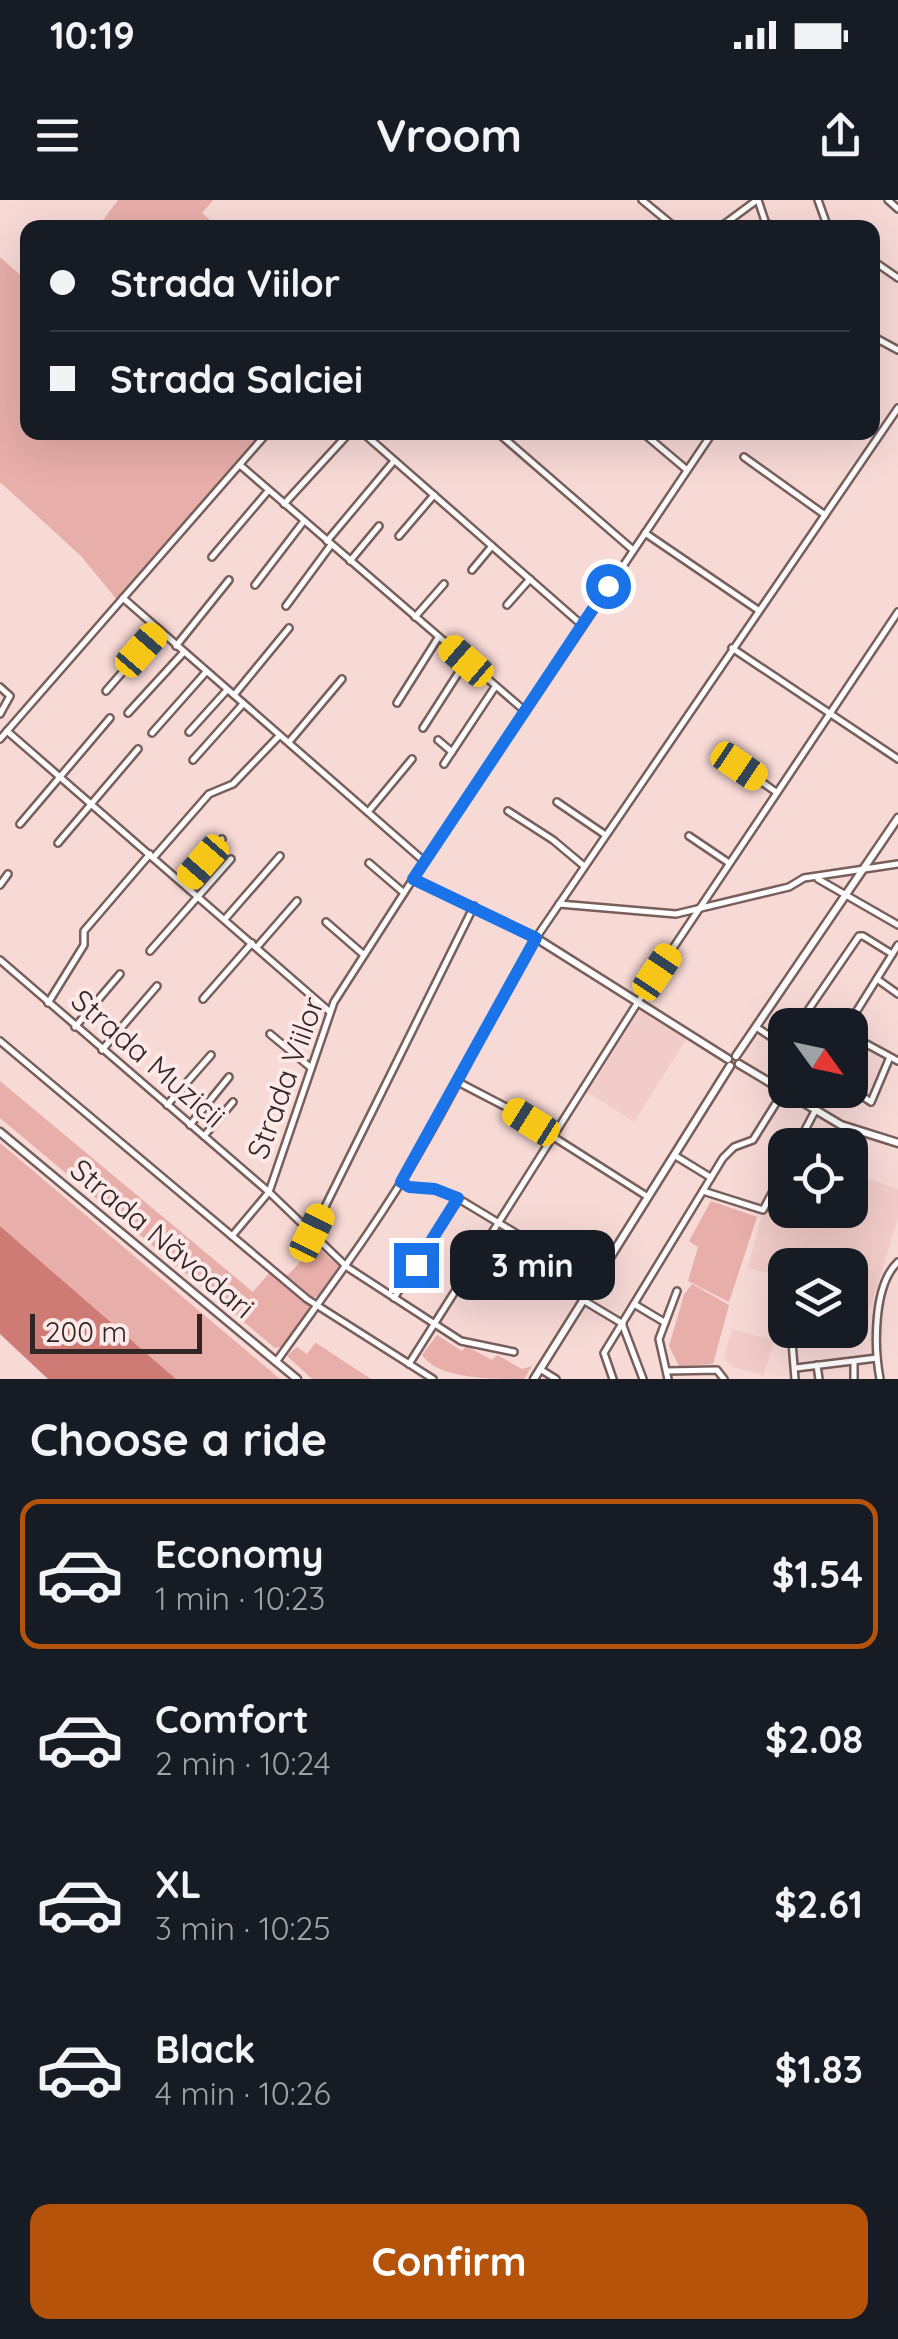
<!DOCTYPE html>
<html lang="en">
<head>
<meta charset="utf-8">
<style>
	body { margin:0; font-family:Quicksand,sans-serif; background:#20242c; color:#f1f3f6; height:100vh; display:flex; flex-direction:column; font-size:38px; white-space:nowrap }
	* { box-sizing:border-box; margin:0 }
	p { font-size:32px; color:#9ea1a6 }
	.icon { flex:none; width:55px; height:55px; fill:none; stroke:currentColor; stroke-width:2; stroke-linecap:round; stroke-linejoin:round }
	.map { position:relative; height:1179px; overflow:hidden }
	.sheet { display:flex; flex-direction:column; background:#171b24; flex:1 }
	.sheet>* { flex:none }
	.guide { position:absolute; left:20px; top:20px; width:860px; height:220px; border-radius:20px; box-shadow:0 10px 40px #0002; display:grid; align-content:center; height:220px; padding:0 30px; background:#171b24 }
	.needle { width:65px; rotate:123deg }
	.fabs { position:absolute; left:768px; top:808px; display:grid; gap:20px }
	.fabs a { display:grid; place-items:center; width:100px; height:100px; border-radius:20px; background:#171b24; box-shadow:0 10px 40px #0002; font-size:50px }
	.scale { position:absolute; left:30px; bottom:25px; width:172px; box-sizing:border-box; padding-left:10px; border:5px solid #312625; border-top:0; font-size:28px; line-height:35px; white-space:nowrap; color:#312625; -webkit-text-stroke:8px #fce9e8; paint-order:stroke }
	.end { position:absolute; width:45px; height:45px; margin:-22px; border:12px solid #1a73e8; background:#fff; box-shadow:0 0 0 5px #fff }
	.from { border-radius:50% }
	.bubble { position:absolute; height:70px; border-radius:20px; background:#171b24; box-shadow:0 10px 40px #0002; font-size:32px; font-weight:700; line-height:70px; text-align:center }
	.car { position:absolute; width:30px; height:60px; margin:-30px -15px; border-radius:12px; box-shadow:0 0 8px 2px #0007; background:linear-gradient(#f5c518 24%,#345 0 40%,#f5c518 0 76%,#345 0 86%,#f5c518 0) }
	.guide b { display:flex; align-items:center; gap:35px; height:95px; font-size:38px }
	.guide b+b { border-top:2px solid #363941 }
	.guide i { width:25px; height:25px; background:#f1f3f6 }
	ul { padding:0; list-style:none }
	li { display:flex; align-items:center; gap:30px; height:150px; margin:0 20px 15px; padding:0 10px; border:5px solid transparent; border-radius:20px }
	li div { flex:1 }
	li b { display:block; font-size:38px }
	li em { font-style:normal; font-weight:700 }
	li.active { border-color:#b45309 }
	li>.icon { width:90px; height:90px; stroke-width:1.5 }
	h2 { padding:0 30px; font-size:45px; line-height:120px }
	.action { display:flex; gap:20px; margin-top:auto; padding:20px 30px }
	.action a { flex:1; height:115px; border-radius:20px; background:#b45309; color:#fff; font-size:40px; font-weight:700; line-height:115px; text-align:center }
	.status { display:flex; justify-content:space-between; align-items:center; height:70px; padding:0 50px; background:#171b24; direction:ltr }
	.status svg { height:28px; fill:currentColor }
	header { display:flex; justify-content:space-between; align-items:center; height:130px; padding:0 30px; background:#171b24; font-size:45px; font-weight:700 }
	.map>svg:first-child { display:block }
	.built { fill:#f2ccc8 }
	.green { fill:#e8aea9 }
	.water { fill:#cf7b75 }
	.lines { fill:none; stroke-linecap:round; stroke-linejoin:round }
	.street-casing { stroke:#785f5c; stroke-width:10 }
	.secondary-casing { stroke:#785f5c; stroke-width:11 }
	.street { stroke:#fff; stroke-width:5 }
	.secondary { stroke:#fff; stroke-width:6 }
	.route { stroke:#1a73e8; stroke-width:12 }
	.labels { text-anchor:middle; stroke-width:8; stroke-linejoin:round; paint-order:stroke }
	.street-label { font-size:30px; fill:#312625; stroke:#fce9e8 }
</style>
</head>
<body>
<div class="status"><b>10:19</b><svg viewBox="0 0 49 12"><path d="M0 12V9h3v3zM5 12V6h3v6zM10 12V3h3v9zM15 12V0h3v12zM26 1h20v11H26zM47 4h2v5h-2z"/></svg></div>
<header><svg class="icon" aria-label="menu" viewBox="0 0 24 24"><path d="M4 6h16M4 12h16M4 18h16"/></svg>Vroom<svg class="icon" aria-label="share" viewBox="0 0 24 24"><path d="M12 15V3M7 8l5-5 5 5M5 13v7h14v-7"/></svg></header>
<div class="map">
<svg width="898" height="1179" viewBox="0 0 898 1179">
	<rect width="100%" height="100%" fill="#f7d9d6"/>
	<g class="built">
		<path d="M641 808 687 838 634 922 588 892Z"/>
		<path d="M785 974V1010H850V976L855 974 898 989V1018L870 1108 850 1104V1065H785V1077L748 1068 761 1019Z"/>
		<path d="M732 1129 774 1140 764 1175 732 1167 724 1158Z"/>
	</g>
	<g class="green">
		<path d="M118 0H213L202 13 218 27H98Z"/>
		<path d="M0 57 27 81 28 232 267 233 118 401 81 356 0 282Z"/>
		<path d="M0 881 253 1092 271 1071 308 1102 310 1109 282 1147 275 1148 0 918Z"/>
		<path d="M0 943 280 1179H176L0 1026Z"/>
		<path d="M711 1001 757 1017 729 1102 688 1081 698 1047 689 1041Z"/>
		<path d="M312 1043 339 1066 317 1097H313L284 1074 288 1075 314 1047Z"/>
		<path d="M692 1084 729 1105 713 1164 679 1166 669 1146 684 1095Z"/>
		<path d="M437 1135 462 1151 466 1146 492 1160 497 1155 522 1169 532 1166 524 1179C490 1179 438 1179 422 1155Z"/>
		<path d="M316 1142V1143L371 1179H312L287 1156 297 1147 307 1154Z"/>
	</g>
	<path class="water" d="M0 1026 176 1179H48L0 1134Z"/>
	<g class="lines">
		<defs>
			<g id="street">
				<path d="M642 0 676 28"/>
				<path d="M758 0 765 21 771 28"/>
				<path d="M818 0 828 28"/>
				<path d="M888 0 898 9"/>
				<path d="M719 28 757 0"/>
				<path d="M872 60 898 78"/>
				<path d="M872 136 898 150"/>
				<path d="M362 232 582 425"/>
				<path d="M497 232 633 350"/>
				<path d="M642 232 687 270"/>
				<path d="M744 257 825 315"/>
				<path d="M240 265 525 511"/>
				<path d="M284 304 350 232"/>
				<path d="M645 333 758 410"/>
				<path d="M399 336 434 295"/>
				<path d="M327 341 394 261"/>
				<path d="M212 357 268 291"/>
				<path d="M350 361 379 326"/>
				<path d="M472 370 492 346"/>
				<path d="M255 385 304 321"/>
				<path d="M123 398 425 662"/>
				<path d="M507 405 530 379"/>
				<path d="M286 406 331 345"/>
				<path d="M415 417 444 384"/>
				<path d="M176 446 229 380"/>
				<path d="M732 448 898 559"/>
				<path d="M0 487 10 496 0 514"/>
				<path d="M106 491 159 430"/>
				<path d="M234 495 289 428"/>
				<path d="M397 503 438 438"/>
				<path d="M128 513 184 452"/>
				<path d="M423 528 466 461"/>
				<path d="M7 531 330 812"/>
				<path d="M189 532 227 490"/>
				<path d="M152 533 206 472"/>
				<path d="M0 539 268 232"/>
				<path d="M438 540 452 552"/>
				<path d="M289 542 342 479"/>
				<path d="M193 560 243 504"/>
				<path d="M444 564 495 487"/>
				<path d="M739 566 776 592"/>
				<path d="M557 602 604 634"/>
				<path d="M508 611 553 640 584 666"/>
				<path d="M368 612 412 559"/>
				<path d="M20 624 110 518"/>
				<path d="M689 636 729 663"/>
				<path d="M58 643 138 549"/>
				<path d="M154 657 209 594 233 584 279 536"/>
				<path d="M369 663 404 693"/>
				<path d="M818 679 898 725"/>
				<path d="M184 684 222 639"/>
				<path d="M0 685 8 674"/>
				<path d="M559 704 676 714 789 687 804 678 898 664"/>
				<path d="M225 719 280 656"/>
				<path d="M326 722 364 755"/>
				<path d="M257 747 297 701"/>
				<path d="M150 751 231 659"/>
				<path d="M0 760 269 992 347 1067 461 1141 514 1152"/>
				<path d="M877 779 898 794"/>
				<path d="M203 799 252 743"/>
				<path d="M48 803 84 745V731L150 654"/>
				<path d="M798 825 859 736H863L892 754"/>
				<path d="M848 825 898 745"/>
				<path d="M75 827 120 774"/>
				<path d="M756 827 785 846"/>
				<path d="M270 834 310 867"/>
				<path d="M850 835 898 861"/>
				<path d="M0 841 307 1099 433 1179"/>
				<path d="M102 850 157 786"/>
				<path d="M458 882 508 908 648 997"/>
				<path d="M850 888 871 902 890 857"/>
				<path d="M801 903 808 890"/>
				<path d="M167 905 211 855"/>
				<path d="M190 925 229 877"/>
				<path d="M204 936 233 902"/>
				<path d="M797 945 815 911"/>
				<path d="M674 955 710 977"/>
				<path d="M401 982 409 987 435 989 459 999 595 1081"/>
				<path d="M703 991 763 1010 785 968"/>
				<path d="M312 1033 474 706"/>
				<path d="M232 1036 269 992 334 802 413 679 713 232"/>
				<path d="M394 1098 458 1000"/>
				<path d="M583 1100 623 1124"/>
				<path d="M634 1104 664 1122"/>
				<path d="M623 1126 643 1179"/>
				<path d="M786 1130V1138L792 1142 795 1179"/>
				<path d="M276 1162C326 1092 379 1023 422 947 462 879 495 806 536 738L898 208"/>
				<path d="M409 1164 657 772 898 412"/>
				<path d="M817 1165 819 1179"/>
				<path d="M796 1168 877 1158"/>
				<path d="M540 1169 556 1179"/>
				<path d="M667 1171 717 1170 724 1179"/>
				<path d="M613 1179 604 1153 723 958 734 947 753 940 783 892"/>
				<path d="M668 1179 659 1139 677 1091"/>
				<path d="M854 1179V1162"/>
				<path d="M880 1179C874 1147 873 1085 898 1062"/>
			</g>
			<g id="secondary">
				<path d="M413 679 536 738 728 859"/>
				<path d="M736 856 898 618"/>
				<path d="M739 864 841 925 898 943"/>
				<path d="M0 932 297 1179"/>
				<path d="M534 1179 730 866"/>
			</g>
		</defs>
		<use href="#street" class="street-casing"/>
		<use href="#secondary" class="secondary-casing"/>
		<use href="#street" class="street"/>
		<use href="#secondary" class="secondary"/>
	</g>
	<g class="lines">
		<path class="route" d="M416 1065 458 998 435 989 409 987 401 982 536 738 413 679 608 386"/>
	</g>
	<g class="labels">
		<g class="street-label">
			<text transform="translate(148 859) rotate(41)" y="10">Strada Muzicii</text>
			<text transform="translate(286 878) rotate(-70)" y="10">Strada Viilor</text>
			<text transform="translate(162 1039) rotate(40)" y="10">Strada Năvodari</text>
		</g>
	</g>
</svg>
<div class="fabs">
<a><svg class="needle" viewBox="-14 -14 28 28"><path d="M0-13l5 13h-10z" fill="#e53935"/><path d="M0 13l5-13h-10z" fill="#9ea1a6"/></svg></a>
<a><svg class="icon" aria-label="locate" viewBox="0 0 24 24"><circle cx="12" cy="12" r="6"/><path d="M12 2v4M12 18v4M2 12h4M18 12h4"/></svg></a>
<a><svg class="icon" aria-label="layers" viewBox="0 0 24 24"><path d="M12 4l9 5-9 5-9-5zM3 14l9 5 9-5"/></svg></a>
</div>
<div class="scale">200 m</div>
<i class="end from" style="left:608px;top:386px"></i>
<i class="end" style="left:416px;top:1065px"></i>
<div class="bubble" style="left:450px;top:1030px;width:165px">3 min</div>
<i class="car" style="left:141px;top:450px;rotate:41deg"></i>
<i class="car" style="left:466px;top:461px;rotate:311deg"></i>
<i class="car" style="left:739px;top:566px;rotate:124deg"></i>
<i class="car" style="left:203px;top:662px;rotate:221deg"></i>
<i class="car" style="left:657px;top:772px;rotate:34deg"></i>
<i class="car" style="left:531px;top:922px;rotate:302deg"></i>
<i class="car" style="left:312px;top:1033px;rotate:26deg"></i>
<div class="guide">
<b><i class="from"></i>Strada Viilor</b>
<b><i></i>Strada Salciei</b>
</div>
</div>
<section class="sheet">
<h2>Choose a ride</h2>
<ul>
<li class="active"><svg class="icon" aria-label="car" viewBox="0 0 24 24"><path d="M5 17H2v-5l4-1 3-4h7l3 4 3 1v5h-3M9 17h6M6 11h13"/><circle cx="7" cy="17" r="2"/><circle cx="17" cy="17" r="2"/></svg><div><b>Economy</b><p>1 min · 10:23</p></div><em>$1.54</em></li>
<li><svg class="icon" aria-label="car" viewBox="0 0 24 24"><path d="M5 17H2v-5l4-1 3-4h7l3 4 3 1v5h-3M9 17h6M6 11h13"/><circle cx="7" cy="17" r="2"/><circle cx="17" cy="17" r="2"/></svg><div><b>Comfort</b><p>2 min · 10:24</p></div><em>$2.08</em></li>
<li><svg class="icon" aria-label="car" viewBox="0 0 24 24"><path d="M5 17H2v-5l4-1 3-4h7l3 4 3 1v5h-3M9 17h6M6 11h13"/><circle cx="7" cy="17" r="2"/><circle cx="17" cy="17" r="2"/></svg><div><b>XL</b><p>3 min · 10:25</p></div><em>$2.61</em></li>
<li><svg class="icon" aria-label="car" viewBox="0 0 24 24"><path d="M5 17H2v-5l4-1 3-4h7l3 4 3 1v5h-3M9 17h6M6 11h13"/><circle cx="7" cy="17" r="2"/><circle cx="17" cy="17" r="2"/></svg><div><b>Black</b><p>4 min · 10:26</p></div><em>$1.83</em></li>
</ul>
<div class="action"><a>Confirm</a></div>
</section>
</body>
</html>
